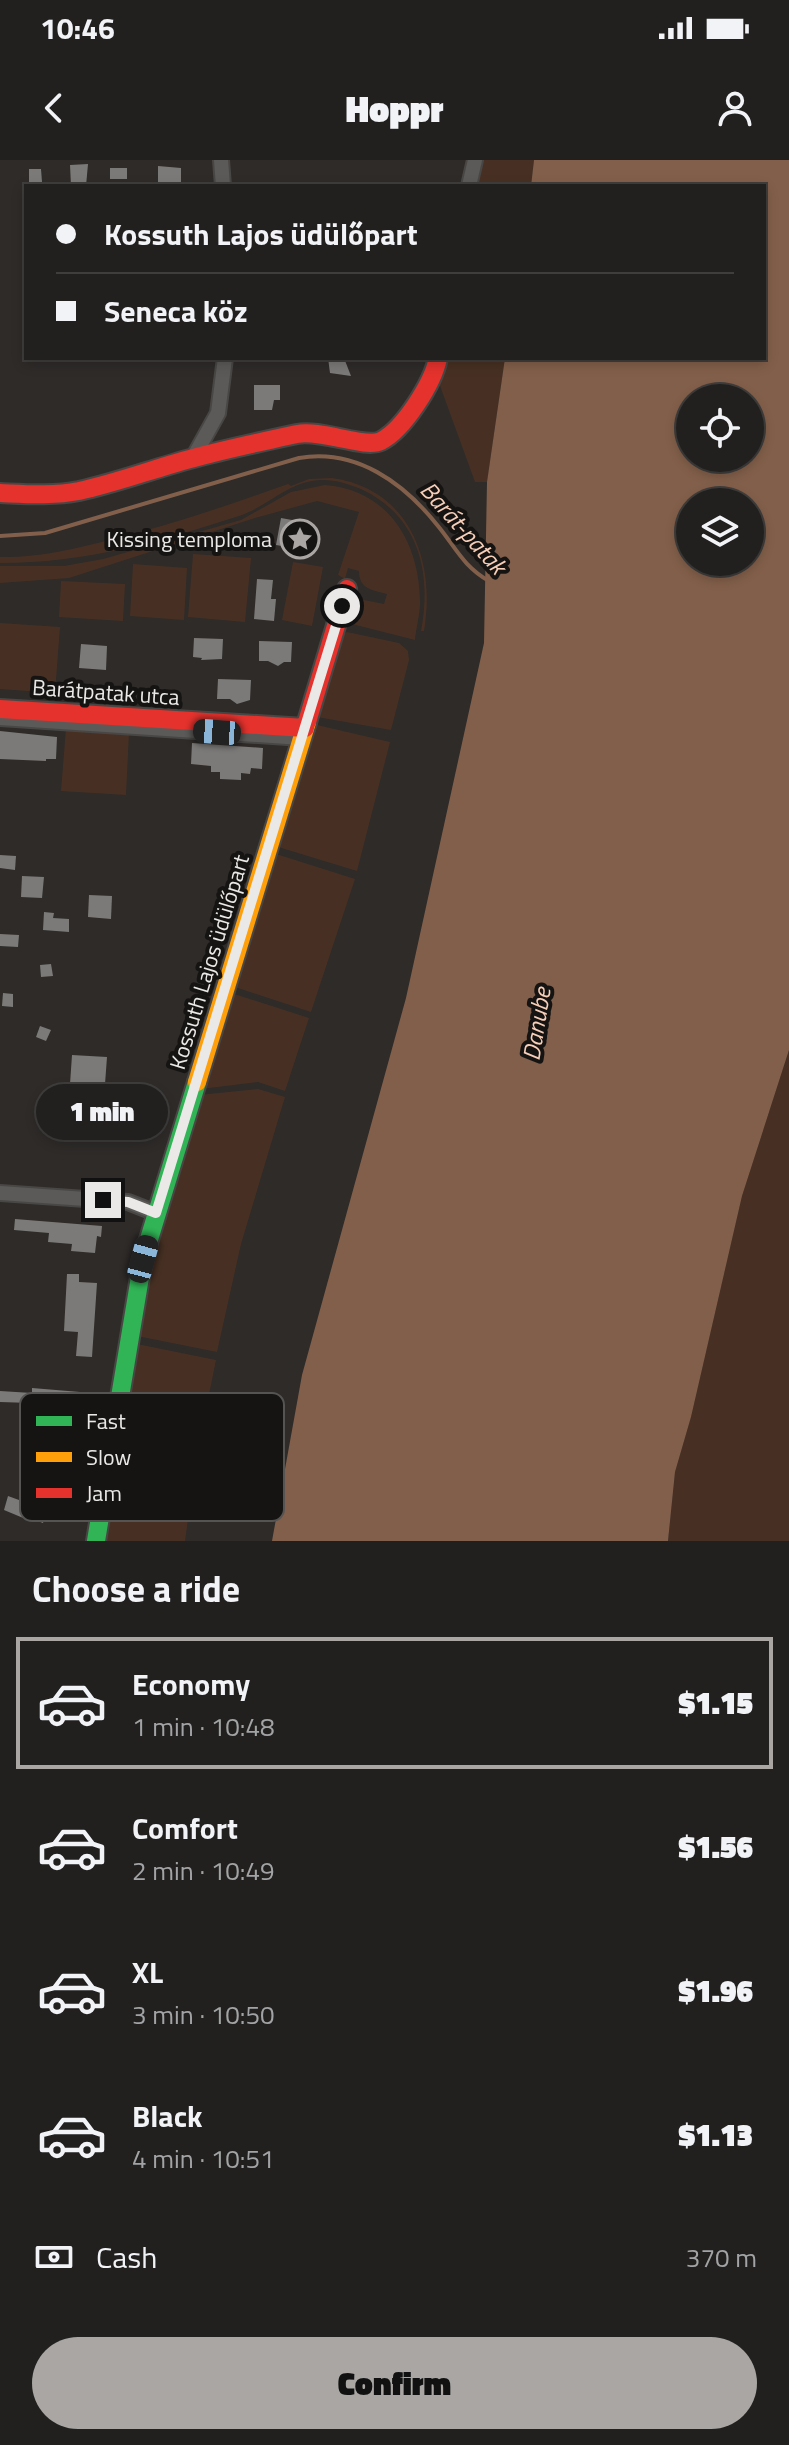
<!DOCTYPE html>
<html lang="en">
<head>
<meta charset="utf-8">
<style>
	body { margin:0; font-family:"Titillium Web",sans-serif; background:#2e2d2c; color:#f1f3f6; height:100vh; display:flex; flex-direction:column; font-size:30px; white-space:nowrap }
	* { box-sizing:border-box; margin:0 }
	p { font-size:26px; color:#a2a3a4 }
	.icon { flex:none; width:44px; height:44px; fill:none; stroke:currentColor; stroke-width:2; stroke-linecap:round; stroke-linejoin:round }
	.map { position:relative; height:1381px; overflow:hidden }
	.side { display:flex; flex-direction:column; background:#22201f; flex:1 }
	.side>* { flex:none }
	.guide { position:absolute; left:24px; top:24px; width:742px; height:176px; border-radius:0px; box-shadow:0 4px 12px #0003,0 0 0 2px #3f3e3d; display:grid; align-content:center; height:176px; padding:0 32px; background:#22201f }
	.buttons { position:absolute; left:676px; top:224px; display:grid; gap:16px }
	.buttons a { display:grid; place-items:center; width:88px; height:88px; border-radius:50%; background:#22201f; box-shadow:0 4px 12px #0003,0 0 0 2px #3f3e3d; font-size:40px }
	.end { position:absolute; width:36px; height:36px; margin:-18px; border:10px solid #ebe9e7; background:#111; box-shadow:0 0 0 4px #111 }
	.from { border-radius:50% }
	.bubble { position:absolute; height:56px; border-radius:28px; background:#22201f; box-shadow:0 4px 12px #0003,0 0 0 2px #3f3e3d; font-size:26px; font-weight:800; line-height:56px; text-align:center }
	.car { position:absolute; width:24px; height:48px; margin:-24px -12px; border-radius:10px; box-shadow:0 0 6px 2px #0007; background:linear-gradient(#222 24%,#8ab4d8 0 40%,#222 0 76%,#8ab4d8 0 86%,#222 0) }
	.guide b { display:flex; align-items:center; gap:28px; height:76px; font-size:30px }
	.guide b+b { border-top:2px solid #3f3e3d }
	.guide i { width:20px; height:20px; background:#f1f3f6 }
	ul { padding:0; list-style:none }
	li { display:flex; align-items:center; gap:24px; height:132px; margin:0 16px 12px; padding:0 16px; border:4px solid transparent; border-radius:0px }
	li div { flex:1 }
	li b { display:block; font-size:30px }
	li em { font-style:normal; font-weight:800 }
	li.current { border-color:#a9a6a4 }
	li>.icon { width:72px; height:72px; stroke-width:1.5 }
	h2 { padding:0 32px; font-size:36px; line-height:96px }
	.pay { display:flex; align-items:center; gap:20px; height:88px; padding:0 32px; font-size:30px }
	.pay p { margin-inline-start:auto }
	.cta { display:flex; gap:16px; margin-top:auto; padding:16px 32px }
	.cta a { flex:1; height:92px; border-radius:48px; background:#a9a6a4; color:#111; font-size:32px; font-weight:800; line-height:92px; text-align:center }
	.status { display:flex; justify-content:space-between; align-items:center; height:56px; padding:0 40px; background:#22201f; direction:ltr }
	.status svg { height:22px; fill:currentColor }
	header { display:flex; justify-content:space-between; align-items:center; height:104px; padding:0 32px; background:#22201f; font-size:36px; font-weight:800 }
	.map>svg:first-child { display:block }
	.green { fill:#473023 }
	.water { fill:#825f4a; fill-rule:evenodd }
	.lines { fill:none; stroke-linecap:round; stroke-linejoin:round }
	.stream { stroke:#825f4a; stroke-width:4 }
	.building { fill:#7c7a78 }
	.street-casing { stroke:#494745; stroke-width:18 }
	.fast-casing { stroke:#494745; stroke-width:22 }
	.slow-casing { stroke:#494745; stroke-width:22 }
	.jam-casing { stroke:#494745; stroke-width:22 }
	.street { stroke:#5c5a59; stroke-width:14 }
	.fast { stroke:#30b455; stroke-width:18 }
	.slow { stroke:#ff9f0a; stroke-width:18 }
	.jam { stroke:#e5322d; stroke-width:18 }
	.route { stroke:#ebe9e7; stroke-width:10 }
	.labels { text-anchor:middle; stroke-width:8; stroke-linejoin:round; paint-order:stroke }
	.poi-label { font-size:22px; fill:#ebe9e7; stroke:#161413; text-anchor:end }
	.street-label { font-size:22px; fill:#ebe9e7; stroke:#161413 }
	.water-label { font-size:24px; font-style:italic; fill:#f7cfb8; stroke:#161413 }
	.key { fill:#161413; stroke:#565453; stroke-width:2 }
	.key-label { font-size:22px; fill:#ebe9e7 }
</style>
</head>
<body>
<div class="status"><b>10:46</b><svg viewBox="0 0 49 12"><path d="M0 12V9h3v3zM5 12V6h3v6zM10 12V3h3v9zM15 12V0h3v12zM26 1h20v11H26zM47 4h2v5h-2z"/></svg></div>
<header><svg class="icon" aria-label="back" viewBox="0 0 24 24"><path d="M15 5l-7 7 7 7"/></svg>Hoppr<svg class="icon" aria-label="person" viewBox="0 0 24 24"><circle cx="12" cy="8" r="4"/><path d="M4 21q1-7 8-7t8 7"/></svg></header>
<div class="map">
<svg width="789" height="1381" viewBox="0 0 789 1381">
	<rect width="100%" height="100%" fill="#2e2b29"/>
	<g class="green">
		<path d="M475 0H534L531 26H469Z"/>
		<path d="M438 198H505L487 322H475L435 212Z"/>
		<path d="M332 318C410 329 436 401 424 471H421C432 413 419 357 363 330 349 324 337 320 322 320 288 321 269 346 239 356 158 382 86 403 0 403V397C38 398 73 389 110 380 171 365 229 345 288 324L291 326 309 319Z"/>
		<path d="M325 325C389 330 420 383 420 443 420 455 416 468 415 480L352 464 346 456V444L354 438 384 444 387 434C372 430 359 429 359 411L348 408 345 419 338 415 359 352 317 341 255 358 69 418 0 423V406H64L103 399 241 360 291 332Z"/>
		<path d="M193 394 251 398 245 462 188 457Z"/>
		<path d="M293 402 323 407 312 466 282 460Z"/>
		<path d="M133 404 187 408 184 460 130 456Z"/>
		<path d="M61 421 125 424 123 461 59 457Z"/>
		<path d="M0 463 60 467 55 533 0 529Z"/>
		<path d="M347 472 399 483 408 491 409 500 391 570 317 557 339 477Z"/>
		<path d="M317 565 390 582 357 711 275 686 311 566Z"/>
		<path d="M66 568 129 573 126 635 61 631Z"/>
		<path d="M273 693 355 719 311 852 232 826Z"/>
		<path d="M231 833 309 858 285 931 258 922 201 929Z"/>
		<path d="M789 890V1381H668L675 1312 691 1257 742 1036Z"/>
		<path d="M258 929 285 937 241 1084 217 1192 132 1175 147 1106 199 935Z"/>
		<path d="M132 1183 216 1200 197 1294 119 1281Z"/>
		<path d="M118 1292 196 1302 185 1381H102Z"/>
	</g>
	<path class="water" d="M534 0H789V890L742 1036 691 1257 675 1312 668 1381H272L302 1215 406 838 484 483 487 322 505 198H764V26H531ZM690 238H750V298H690ZM690 342H750V402H690Z"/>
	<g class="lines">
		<path class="stream" d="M0 376 45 373 299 298C356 288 404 323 438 366 456 388 463 406 489 421"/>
	</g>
	<g class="building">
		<path d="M88 4 86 26H71L70 5Z"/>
		<path d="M158 6 181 8V26H158Z"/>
		<rect x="110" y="8" width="17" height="11"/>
		<path d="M29 9H41L42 22 29 23Z"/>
		<path d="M328 198H344L351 216 330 213Z"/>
		<path d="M254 225H280V240H274L272 250H254Z"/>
		<path d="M281 358 292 360 291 367 315 371 311 391 276 385Z"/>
		<path d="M257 419 273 420 271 439H276L274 461 254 459Z"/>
		<path d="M194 478 223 479 222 499 201 500 202 498 193 497Z"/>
		<path d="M259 481 292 482 291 502H284L278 506 268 501H259Z"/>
		<path d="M81 484 107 486 106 510 79 508Z"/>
		<path d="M218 519 251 520 250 540 237 544 230 539H217Z"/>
		<path d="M0 571 57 577 56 599H46V601L0 599Z"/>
		<path d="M192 583 263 588 262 609 251 608 250 614 241 613V620L220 619V612H211V606L191 604Z"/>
		<path d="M0 695 16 696 15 710 0 708Z"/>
		<path d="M22 716 44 717 42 738 21 737Z"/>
		<path d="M89 735 112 736 111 759 88 757Z"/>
		<path d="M44 752 54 753 53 758 69 759V772L43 770Z"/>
		<path d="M0 774 19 775 18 787 0 786Z"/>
		<path d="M51 804 53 816 41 817 40 805Z"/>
		<path d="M3 833 13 834V847L2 846Z"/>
		<path d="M40 866 51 870 46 881 36 877Z"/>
		<path d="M72 895 107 897 105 924 117 925V967L110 956 68 953Z"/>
		<path d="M15 1059 102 1066 101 1077 97 1076 95 1093 71 1091 72 1084 48 1082 49 1073 14 1070Z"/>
		<path d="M67 1114H79V1122L97 1123 92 1197 76 1196 78 1172 64 1171Z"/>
		<path d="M32 1228 80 1232 78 1256H73L70 1306 28 1302 29 1277 52 1279 54 1253 39 1252V1249L31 1248V1243L0 1242V1231L32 1233Z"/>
		<path d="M24 1328 50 1340 43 1363 30 1358 28 1360 4 1350 8 1336 19 1340Z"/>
	</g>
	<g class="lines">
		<defs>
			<g id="street">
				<path d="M221 0 223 26"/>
				<path d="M469 26 475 0"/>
				<path d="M193 298 218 253 225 198"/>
				<path d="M0 558 302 578"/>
				<path d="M0 1033 128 1042 156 1053"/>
			</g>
			<path id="fast" d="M96 1381 143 1099 197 922"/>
			<path id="slow" d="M197 922 307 562"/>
			<g id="jam">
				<path d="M0 333C26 334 53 336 79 331 116 323 153 309 190 299 225 289 261 282 297 274 321 269 365 289 381 281 404 269 433 223 438 198"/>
				<path d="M0 549 305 568"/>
				<path d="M307 562 347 429"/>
			</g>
		</defs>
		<use href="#street" class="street-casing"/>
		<use href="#fast" class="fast-casing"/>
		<use href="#slow" class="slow-casing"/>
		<use href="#jam" class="jam-casing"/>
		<use href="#street" class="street"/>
		<use href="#fast" class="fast"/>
		<use href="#slow" class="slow"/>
		<use href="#jam" class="jam"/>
	</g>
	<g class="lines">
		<path class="route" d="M103 1040 128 1042 156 1053 342 446"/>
	</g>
	<defs>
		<symbol id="sight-ring" viewBox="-11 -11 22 22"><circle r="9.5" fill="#161413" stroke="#a9a6a4" stroke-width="1.5"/><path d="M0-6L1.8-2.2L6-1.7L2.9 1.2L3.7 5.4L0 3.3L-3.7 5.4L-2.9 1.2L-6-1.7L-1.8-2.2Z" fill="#a9a6a4"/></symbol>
	</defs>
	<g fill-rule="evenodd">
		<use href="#sight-ring" x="278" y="357" width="44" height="44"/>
	</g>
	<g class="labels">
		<g class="poi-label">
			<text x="272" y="387">Kissing temploma</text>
		</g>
		<g class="street-label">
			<text transform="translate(106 532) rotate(4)" y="8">Barátpatak utca</text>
			<text transform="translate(209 802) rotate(-73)" y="8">Kossuth Lajos üdülőpart</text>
		</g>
		<g class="water-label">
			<text transform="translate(463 368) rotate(48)" y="8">Barát-patak</text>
			<text transform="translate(537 864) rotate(-81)" y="8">Danube</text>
		</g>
	</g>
	<rect x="20" y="1233" width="264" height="128" rx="12" class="key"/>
	<rect x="36" y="1256" width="36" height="10" fill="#30b455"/>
	<rect x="36" y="1292" width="36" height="10" fill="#ff9f0a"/>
	<rect x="36" y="1328" width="36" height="10" fill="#e5322d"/>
	<g class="key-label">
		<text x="86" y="1269">Fast</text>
		<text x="86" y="1305">Slow</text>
		<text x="86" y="1341">Jam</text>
	</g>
</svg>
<div class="buttons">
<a><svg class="icon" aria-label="locate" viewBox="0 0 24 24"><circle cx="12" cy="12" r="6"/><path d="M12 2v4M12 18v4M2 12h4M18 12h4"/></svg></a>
<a><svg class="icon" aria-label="layers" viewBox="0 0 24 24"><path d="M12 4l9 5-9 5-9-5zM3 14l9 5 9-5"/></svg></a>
</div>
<i class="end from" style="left:342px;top:446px"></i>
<i class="end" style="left:103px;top:1040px"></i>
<div class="bubble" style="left:36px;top:924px;width:132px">1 min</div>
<i class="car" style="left:217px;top:572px;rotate:274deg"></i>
<i class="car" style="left:143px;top:1099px;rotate:15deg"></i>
<div class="guide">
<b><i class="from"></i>Kossuth Lajos üdülőpart</b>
<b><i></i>Seneca köz</b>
</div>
</div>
<section class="side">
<h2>Choose a ride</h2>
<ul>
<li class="current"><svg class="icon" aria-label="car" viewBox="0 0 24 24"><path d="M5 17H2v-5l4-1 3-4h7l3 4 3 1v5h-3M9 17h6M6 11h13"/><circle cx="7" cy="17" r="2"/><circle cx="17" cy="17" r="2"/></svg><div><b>Economy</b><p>1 min · 10:48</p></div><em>$1.15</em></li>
<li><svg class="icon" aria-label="car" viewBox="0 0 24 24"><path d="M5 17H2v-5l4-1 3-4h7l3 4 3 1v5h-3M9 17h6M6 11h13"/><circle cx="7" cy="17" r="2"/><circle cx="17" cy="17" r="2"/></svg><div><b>Comfort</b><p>2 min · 10:49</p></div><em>$1.56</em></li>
<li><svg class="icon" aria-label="car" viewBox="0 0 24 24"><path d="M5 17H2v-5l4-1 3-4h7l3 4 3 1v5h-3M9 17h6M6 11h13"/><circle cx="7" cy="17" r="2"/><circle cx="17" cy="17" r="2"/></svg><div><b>XL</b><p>3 min · 10:50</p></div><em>$1.96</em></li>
<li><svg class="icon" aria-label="car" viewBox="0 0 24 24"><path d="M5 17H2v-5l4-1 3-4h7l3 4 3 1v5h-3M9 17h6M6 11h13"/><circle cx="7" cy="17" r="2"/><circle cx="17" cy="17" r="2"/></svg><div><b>Black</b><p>4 min · 10:51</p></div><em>$1.13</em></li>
</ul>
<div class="pay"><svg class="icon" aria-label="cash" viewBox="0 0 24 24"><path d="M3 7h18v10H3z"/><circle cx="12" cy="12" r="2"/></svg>Cash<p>370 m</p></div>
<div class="cta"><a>Confirm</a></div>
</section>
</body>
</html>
